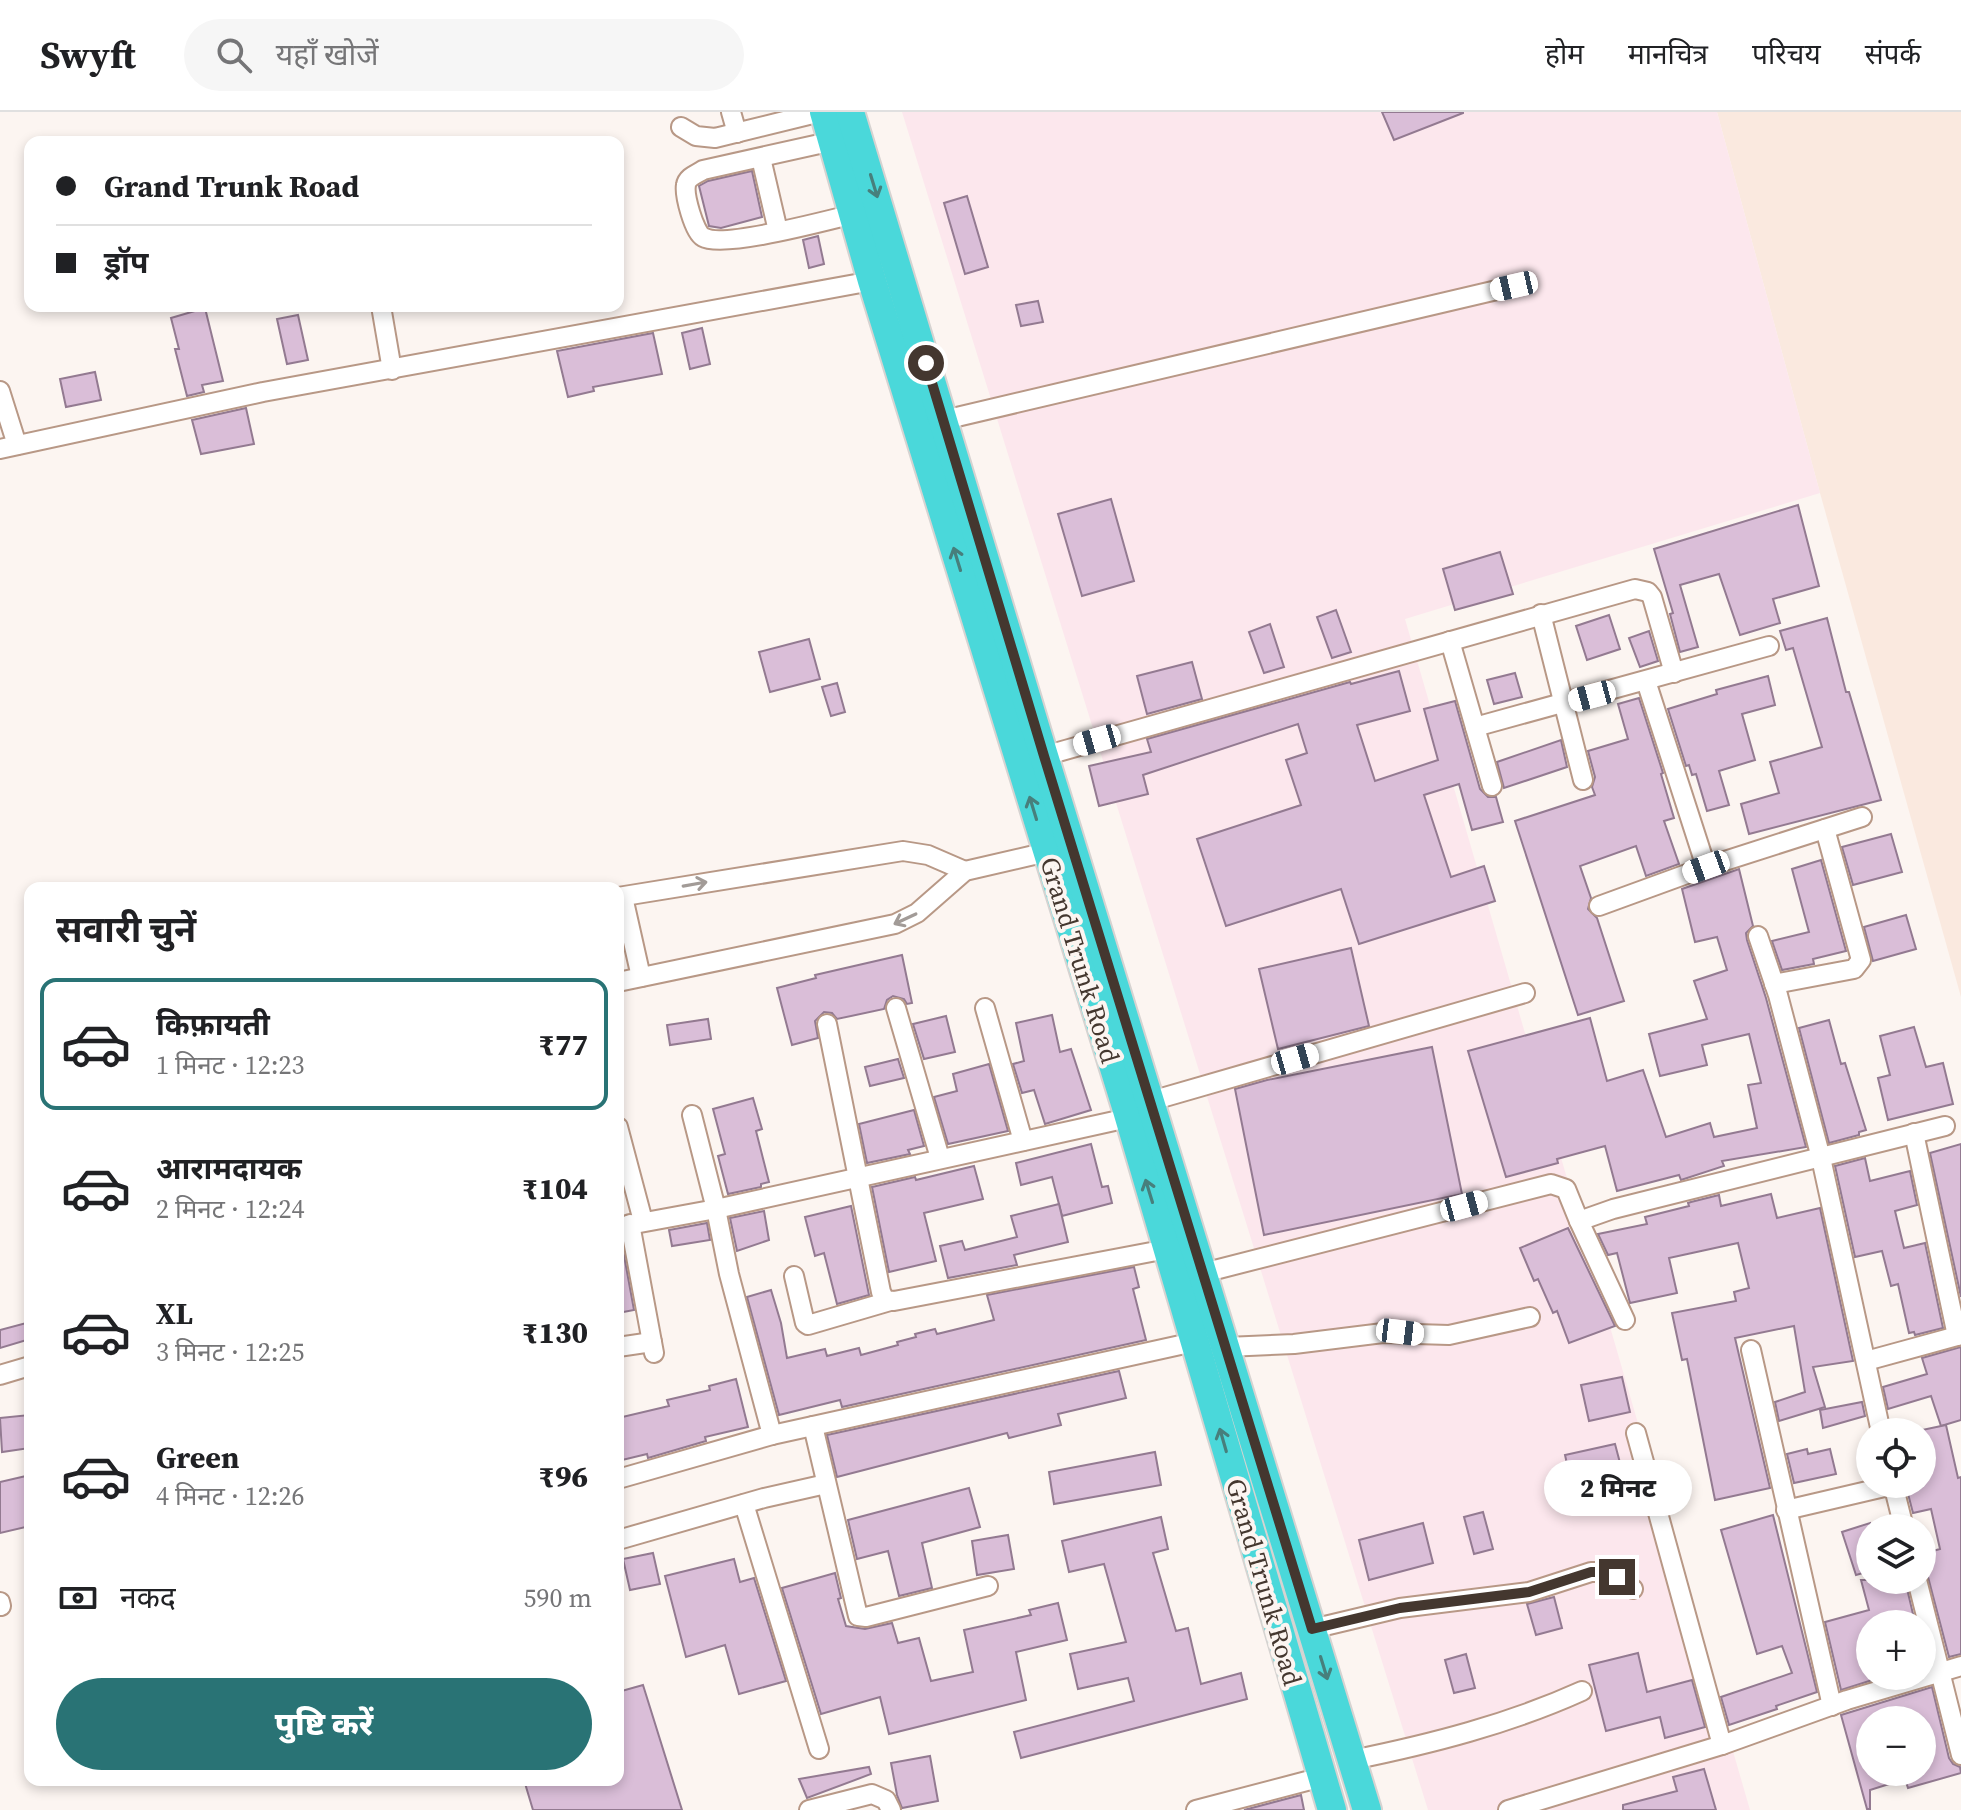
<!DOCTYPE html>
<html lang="hi">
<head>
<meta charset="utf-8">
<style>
	body { margin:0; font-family:"Source Serif 4","Noto Sans Devanagari",serif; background:#f6f6f6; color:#202124; height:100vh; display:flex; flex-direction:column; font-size:30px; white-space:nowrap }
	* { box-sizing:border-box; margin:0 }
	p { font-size:26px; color:#757577 }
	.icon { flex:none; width:44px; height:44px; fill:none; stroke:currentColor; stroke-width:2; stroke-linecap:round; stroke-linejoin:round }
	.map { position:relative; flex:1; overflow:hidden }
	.panel { position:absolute; left:24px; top:770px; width:600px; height:904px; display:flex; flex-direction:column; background:#fff; border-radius:16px; box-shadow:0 4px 12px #0003 }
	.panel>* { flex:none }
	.guide { position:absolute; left:24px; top:24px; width:600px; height:176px; border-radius:16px; box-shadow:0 4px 12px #0003; display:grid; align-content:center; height:176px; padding:0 32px; background:#fff }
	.tools { position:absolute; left:1856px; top:1306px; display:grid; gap:16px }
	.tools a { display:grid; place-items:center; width:80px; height:80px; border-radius:50%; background:#fff; box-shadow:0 4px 12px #0003; font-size:40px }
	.end { position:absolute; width:36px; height:36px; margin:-18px; border:10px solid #44372f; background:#fff; box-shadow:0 0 0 4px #fff }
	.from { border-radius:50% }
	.bubble { position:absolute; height:56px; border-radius:28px; background:#fff; box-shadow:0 4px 12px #0003; font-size:26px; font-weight:800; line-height:56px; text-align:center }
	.car { position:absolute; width:24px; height:48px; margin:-24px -12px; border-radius:10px; box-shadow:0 0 6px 2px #0007; background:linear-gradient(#fff 24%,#345 0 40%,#fff 0 76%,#345 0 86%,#fff 0) }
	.guide b { display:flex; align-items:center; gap:28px; height:76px; font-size:30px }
	.guide b+b { border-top:2px solid #e0e0e0 }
	.guide i { width:20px; height:20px; background:#202124 }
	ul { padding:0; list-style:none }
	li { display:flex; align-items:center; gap:24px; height:132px; margin:0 16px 12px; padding:0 16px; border:4px solid transparent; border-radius:16px }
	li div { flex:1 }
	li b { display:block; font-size:30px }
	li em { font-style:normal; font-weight:800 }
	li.on { border-color:#297375 }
	li>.icon { width:72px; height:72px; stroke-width:1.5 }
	h2 { padding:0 32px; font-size:36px; line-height:96px }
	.pay { display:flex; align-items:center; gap:20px; height:88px; padding:0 32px; font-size:30px }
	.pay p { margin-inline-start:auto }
	.primary-button { display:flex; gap:16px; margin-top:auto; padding:16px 32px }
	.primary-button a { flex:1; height:92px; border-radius:48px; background:#297375; color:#fff; font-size:32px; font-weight:800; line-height:92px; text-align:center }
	header { display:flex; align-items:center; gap:48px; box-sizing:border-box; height:112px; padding:0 40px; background:#fff; border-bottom:2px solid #e0e0e0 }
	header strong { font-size:38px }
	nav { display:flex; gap:44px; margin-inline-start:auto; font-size:28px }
	.search { width:560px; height:72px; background:#f6f6f6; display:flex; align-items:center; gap:20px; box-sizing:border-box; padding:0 28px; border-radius:44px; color:#757577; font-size:30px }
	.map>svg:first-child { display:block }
	.built { fill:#fae9df }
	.industrial { fill:#fce7ed }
	.building { fill:#dabed8; stroke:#937a91; stroke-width:2; fill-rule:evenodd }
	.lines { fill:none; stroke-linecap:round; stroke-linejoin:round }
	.minor-casing { stroke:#b89886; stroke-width:22 }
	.highway-casing { stroke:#d6d3d1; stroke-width:32 }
	.minor { stroke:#fff; stroke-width:18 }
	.highway { stroke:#4ad8da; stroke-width:28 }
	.oneway { stroke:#477f7c }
	.oneway2 { stroke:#a29b97 }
	.route { stroke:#44372f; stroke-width:10 }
	.labels { text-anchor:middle; stroke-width:8; stroke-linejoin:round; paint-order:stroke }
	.street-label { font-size:26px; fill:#44372f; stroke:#fcf5f1 }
</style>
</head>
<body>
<header>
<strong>Swyft</strong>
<div class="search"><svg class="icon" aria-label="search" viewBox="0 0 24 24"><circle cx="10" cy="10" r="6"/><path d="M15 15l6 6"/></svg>यहाँ खोजें</div>
<nav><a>होम</a><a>मानचित्र</a><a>परिचय</a><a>संपर्क</a></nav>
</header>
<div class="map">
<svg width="1961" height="1698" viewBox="0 0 1961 1698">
	<rect width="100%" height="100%" fill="#fcf5f1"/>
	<path class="built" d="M1717 0H1961V885L1820 381Z"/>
	<path class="industrial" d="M902 0H1717L1820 381 1405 507 1750 1698H1428Z"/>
	<g class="building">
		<path d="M1382 0H1463V1L1394 28Z"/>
		<path d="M752 59 762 105 721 116 709 114 699 74 708 69Z"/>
		<path d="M967 84 988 155 965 162 944 91Z"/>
		<path d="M818 124 824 152 809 156 803 128Z"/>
		<path d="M1038 189 1043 210 1021 214 1016 193Z"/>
		<path d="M205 196 223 269 202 273 204 280 187 284 175 237H179L171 206Z"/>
		<path d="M298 203 308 248 287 252 277 207Z"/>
		<path d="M702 216 710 252 690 257 682 221Z"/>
		<path d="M653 221 662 262 593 275 594 279 568 285 557 239Z"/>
		<path d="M95 260 101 288 66 295 60 267Z"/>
		<path d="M246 296 254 332 201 342 192 308Z"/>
		<path d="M1111 387 1134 469 1082 484 1058 402Z"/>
		<path d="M1798 393 1819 474 1773 487 1780 511 1740 523 1719 462 1680 473 1698 535 1680 540 1670 502 1673 501 1654 437Z"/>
		<path d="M1500 440 1513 482 1455 498 1443 457Z"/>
		<path d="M1336 498 1351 540 1332 546 1317 505Z"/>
		<path d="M1609 503 1620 537 1587 548 1576 514Z"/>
		<path d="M1827 506 1846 580H1849L1881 688 1749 722 1741 692 1779 681 1770 650 1822 635 1793 536 1786 538 1780 519Z"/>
		<path d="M1270 512 1284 555 1264 561 1249 520Z"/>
		<path d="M1649 519 1658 549 1640 555 1629 526Z"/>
		<path d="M809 527 820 567 770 580 759 540Z"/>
		<path d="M1192 550 1202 587 1147 602 1137 564Z"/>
		<path d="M1399 559 1410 599 1357 613 1375 669 1438 648 1424 597 1455 589 1480 677 1488 685H1496L1503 710 1472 718 1459 672 1424 683 1451 765 1484 754 1495 789 1359 832 1341 777 1226 814 1197 727 1301 693 1286 648 1307 641 1298 612 1143 663 1148 682 1099 694 1089 654 1151 640 1147 627 1350 570 1351 572Z"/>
		<path d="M1515 561 1522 585 1494 592 1487 568Z"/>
		<path d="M1768 564 1775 593 1742 602 1755 648 1719 659 1729 693 1707 699 1696 662 1692 663 1689 653 1686 654 1668 597 1717 582 1716 578Z"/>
		<path d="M837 571 845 600 831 604 822 575Z"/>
		<path d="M1639 586 1663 661 1661 662 1674 706 1664 709 1679 752 1646 764 1636 734 1580 754 1591 786 1588 797 1597 806 1624 889 1578 903 1515 709 1595 683 1592 675 1595 665 1588 639 1628 627 1618 592Z"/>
		<path d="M1561 628 1567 655 1504 676 1497 650Z"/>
		<path d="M1891 722 1902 760 1853 773 1842 735Z"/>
		<path d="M1821 748 1846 839 1813 847 1814 852 1782 858 1772 829 1809 820 1792 757Z"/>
		<path d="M1739 757 1753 814 1746 821 1747 828 1766 886 1806 1035 1722 1049 1724 1054 1681 1068 1679 1063 1617 1079 1605 1034 1557 1047 1558 1051 1506 1065 1468 939 1590 906 1607 969 1643 958 1666 1025 1710 1011 1714 1025 1757 1016 1748 973 1761 971 1749 922 1702 933 1707 953 1660 964 1649 922 1707 907 1694 869 1727 858 1717 825 1695 830 1682 777Z"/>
		<path d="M1906 803 1916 837 1873 849 1864 815Z"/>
		<path d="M1351 836 1369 914 1278 937 1259 857Z"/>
		<path d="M902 843 912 891 907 892 904 887 893 884 887 888 884 897 837 907 832 901 824 900 815 909 818 926 792 933 777 876 816 866 815 863Z"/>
		<path d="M1052 903 1060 940 1071 937 1091 998 1045 1012 1034 978 1022 981 1013 952 1024 949 1016 911Z"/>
		<path d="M946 904 955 940 924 947 913 912Z"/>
		<path d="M708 907 711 927 670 933 667 913Z"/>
		<path d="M1829 908 1841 952 1845 951 1866 1018 1859 1020V1023L1829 1031 1799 916Z"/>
		<path d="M1914 915 1926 955 1943 951 1953 992 1888 1008 1878 966 1890 963 1880 924Z"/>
		<path d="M1432 935 1462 1082 1264 1123 1235 977 1267 968Z"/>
		<path d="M898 947 904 966 870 974 865 955Z"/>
		<path d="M989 952 1008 1019 948 1032 934 985 957 979 953 962Z"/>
		<path d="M753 986 762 1017 756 1019 769 1070 761 1072V1075L728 1082 718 1044 725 1042 713 997Z"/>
		<path d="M914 998 924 1034 908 1038 910 1042 867 1051 859 1012Z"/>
		<path d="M1091 1032 1102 1075 1108 1074 1112 1091 1062 1104 1052 1065 1021 1073 1016 1051Z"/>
		<path d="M1961 1032V1185L1930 1041Z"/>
		<path d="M1865 1046 1870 1069 1910 1059 1917 1093 1895 1099 1904 1136 1925 1131 1943 1216 1915 1223 1914 1220 1909 1221 1898 1172 1891 1174 1882 1139 1855 1145 1835 1054Z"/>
		<path d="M974 1054 983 1087 924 1101 936 1149 889 1160 872 1075 915 1065 916 1068Z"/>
		<path d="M1771 1082 1777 1106 1820 1096 1853 1249 1813 1255 1825 1295 1779 1309 1775 1290 1805 1280 1794 1214 1735 1226 1770 1376 1715 1388 1687 1247 1682 1248 1672 1201 1736 1189 1734 1180 1749 1176 1738 1131 1669 1146 1677 1181 1630 1191 1617 1141 1608 1143 1598 1122 1647 1112 1645 1105 1689 1094 1688 1091 1691 1090 1719 1083 1721 1094Z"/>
		<path d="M1059 1092 1068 1130 1014 1143 1017 1153 948 1166 940 1134 962 1129 965 1138 1017 1125 1011 1104Z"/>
		<path d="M851 1094 869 1183 837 1192 824 1141 815 1144 805 1105Z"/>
		<path d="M764 1099 769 1128 737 1139 730 1106Z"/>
		<path d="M707 1111 710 1128 672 1134 669 1118Z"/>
		<path d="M1568 1116 1615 1214 1569 1231 1557 1199 1553 1201 1538 1167 1534 1169 1520 1136Z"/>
		<path d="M618 1127H621L634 1198 618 1201Z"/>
		<path d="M1134 1155 1139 1175 1133 1177 1146 1228 842 1295 840 1288 779 1303 747 1185 771 1178 781 1211 787 1246 825 1237 827 1244 859 1236 861 1243 898 1233 897 1230 916 1225 915 1222 935 1217 937 1222 994 1208 987 1183Z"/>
		<path d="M30 1210V1227L0 1236V1218Z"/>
		<path d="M1961 1235V1308L1941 1314 1931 1284 1888 1297 1883 1275 1927 1262 1922 1246Z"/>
		<path d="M1119 1259 1126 1286 1058 1302 1061 1313 1009 1326 1007 1321 837 1365 827 1323Z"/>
		<path d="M1622 1265 1630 1300 1589 1309 1581 1273Z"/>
		<path d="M736 1267 748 1315 705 1325 706 1329 648 1346 647 1342 618 1349V1306L669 1294 667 1288 710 1278 709 1274Z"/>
		<path d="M1862 1290 1865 1304 1823 1316 1820 1298Z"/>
		<path d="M29 1303 30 1336 2 1340 0 1306Z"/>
		<path d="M1946 1313 1958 1366 1961 1365V1542L1949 1545 1922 1442 1940 1437 1931 1397 1913 1401 1906 1374 1922 1372V1318Z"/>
		<path d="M1615 1332 1624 1366 1573 1378 1565 1343Z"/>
		<path d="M1807 1337 1808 1342 1830 1337 1836 1362 1794 1371 1787 1342Z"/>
		<path d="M1155 1340 1161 1373 1054 1392 1049 1360Z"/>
		<path d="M26 1364 30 1384V1414L0 1421V1370Z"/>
		<path d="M969 1376 980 1415 922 1431 932 1476 899 1484 888 1439 857 1447 848 1408Z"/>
		<path d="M1483 1400 1493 1437 1474 1442 1464 1405Z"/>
		<path d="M1773 1403 1817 1580 1776 1594 1777 1597 1729 1613 1721 1585 1792 1561 1782 1534 1757 1542 1721 1418Z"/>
		<path d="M1161 1405 1168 1437 1153 1441 1176 1519 1188 1516 1201 1572 1241 1561 1247 1587 1021 1646 1014 1620 1134 1589 1128 1566 1078 1577 1070 1542 1126 1530 1104 1452 1069 1460 1062 1429Z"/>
		<path d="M1423 1411 1433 1451 1369 1468 1359 1428Z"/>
		<path d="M1870 1411V1459L1856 1463 1842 1420Z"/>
		<path d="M1008 1423 1014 1457 977 1463 972 1429Z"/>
		<path d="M653 1441 660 1472 630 1478 623 1447Z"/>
		<path d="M734 1447 740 1470 754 1466 786 1569 739 1582 725 1533 686 1545 665 1464Z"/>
		<path d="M835 1461 841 1486 838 1487 846 1514 865 1517 892 1511 898 1531 919 1526 931 1569 973 1560 964 1518 1031 1503 1029 1498 1058 1491 1067 1528 1016 1540 1026 1588 889 1622 880 1585 821 1602 782 1476Z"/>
		<path d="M1861 1468H1905L1913 1502 1870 1512V1564H1885L1841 1578 1825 1510 1869 1498Z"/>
		<path d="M1554 1485 1562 1516 1536 1523 1527 1492Z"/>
		<path d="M1638 1541 1647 1580 1692 1568 1705 1615 1665 1626 1660 1605 1606 1619 1589 1553Z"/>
		<path d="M1466 1542 1475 1576 1454 1581 1445 1548Z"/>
		<path d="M643 1573 682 1698H533L524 1668H618V1580Z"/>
		<path d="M1932 1575 1949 1646 1953 1652 1960 1655 1961 1661 1908 1676 1905 1667 1870 1678V1697H1867L1841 1603ZM1870 1608H1922V1660H1870Z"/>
		<path d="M930 1644 938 1689 902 1696 897 1683 891 1651Z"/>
		<path d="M869 1655 871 1662 807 1686 799 1667Z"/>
		<path d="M1704 1657 1716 1698H1623V1693L1677 1679 1673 1665Z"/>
		<path d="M1301 1683 1304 1698H1244Z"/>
	</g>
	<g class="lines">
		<defs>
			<g id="minor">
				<path d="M731 0 737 21"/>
				<path d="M681 15 696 24 715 26 821 0"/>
				<path d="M833 29 703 58C697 62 687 65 686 73 684 83 694 120 703 125 723 137 828 108 854 102"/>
				<path d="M761 46 778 119"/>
				<path d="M381 194 392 258"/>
				<path d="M0 279 17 333"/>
				<path d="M944 308 1514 174"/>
				<path d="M0 337 263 280 872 169"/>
				<path d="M1541 502 1583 668"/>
				<path d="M1450 529 1492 674"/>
				<path d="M1646 569 1706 755"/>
				<path d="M1475 615 1769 534"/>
				<path d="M1044 644 1635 477 1648 480 1652 485 1674 561"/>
				<path d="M618 785 903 739 928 743 965 759"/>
				<path d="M623 785 641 865"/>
				<path d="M1599 794 1706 755 1862 705"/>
				<path d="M1758 824 1778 883 1821 1046 1881 1320"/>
				<path d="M618 870 895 812 917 801 965 759 1047 740"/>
				<path d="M1774 872 1854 857 1861 848 1825 717"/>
				<path d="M896 896 940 1046"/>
				<path d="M985 896 1023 1029"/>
				<path d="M827 912 881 1180 885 1188 894 1189 1167 1137"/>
				<path d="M1151 989 1525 881"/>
				<path d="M692 1003 716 1097 729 1162 772 1323"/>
				<path d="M618 1015 643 1109"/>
				<path d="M1914 1021 1957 1224"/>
				<path d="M1579 1109 1625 1208"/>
				<path d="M630 1112 654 1241"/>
				<path d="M618 1115 716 1097 1128 1006"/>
				<path d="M1203 1161 1551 1072 1566 1077 1579 1109 1613 1097 1945 1014"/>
				<path d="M794 1164 805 1211 808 1213 890 1189"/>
				<path d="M618 1235 652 1230"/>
				<path d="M1226 1235 1294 1232 1383 1221 1449 1223 1530 1205"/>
				<path d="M1751 1238 1832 1594"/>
				<path d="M1866 1249 1961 1223"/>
				<path d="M0 1263 30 1254"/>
				<path d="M813 1314 858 1504 866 1505 988 1474"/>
				<path d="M1636 1321 1722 1633"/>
				<path d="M618 1367 772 1323 1194 1230"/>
				<path d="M1893 1372 1904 1416"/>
				<path d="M744 1392 819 1637"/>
				<path d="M1786 1398 1893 1373"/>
				<path d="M618 1428 764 1386 826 1372"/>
				<path d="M1917 1468 1961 1643"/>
				<path d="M0 1490 1 1494"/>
				<path d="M1312 1517 1400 1496 1529 1480 1591 1460H1607L1633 1477"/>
				<path d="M1352 1648C1431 1632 1509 1612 1582 1579"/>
				<path d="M809 1698 872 1682 886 1688 891 1698"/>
				<path d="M1196 1698 1322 1665"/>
				<path d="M1508 1698 1722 1633 1847 1588 1961 1554"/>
			</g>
			<g id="highway">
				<path d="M824 0 872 169 1126 995 1332 1698"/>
				<path d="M850 0 1044 644 1367 1698"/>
			</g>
		</defs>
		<use href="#minor" class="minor-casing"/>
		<use href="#highway" class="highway-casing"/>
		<use href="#minor" class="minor"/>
		<use href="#highway" class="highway"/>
	</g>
	<defs><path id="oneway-shaft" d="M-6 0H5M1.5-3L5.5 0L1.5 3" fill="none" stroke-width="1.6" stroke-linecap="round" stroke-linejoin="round" transform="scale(2)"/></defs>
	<g class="oneway">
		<use href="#oneway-shaft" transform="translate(874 74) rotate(73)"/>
		<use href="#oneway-shaft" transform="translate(957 447) rotate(-107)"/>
		<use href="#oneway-shaft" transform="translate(1033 696) rotate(-107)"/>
		<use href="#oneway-shaft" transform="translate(1149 1079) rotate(-107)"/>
		<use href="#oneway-shaft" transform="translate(1223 1328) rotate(-106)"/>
		<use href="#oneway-shaft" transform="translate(1324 1556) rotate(73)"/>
	</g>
	<g class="oneway2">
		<use href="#oneway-shaft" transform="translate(695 772) rotate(-10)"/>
		<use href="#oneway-shaft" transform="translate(905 807) rotate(155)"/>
	</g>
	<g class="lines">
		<path class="route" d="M926 251 1044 644 1312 1517 1400 1496 1529 1480 1591 1460H1607L1617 1465"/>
	</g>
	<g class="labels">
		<g class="street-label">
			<text transform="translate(1080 848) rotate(73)" y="9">Grand Trunk Road</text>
			<text transform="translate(1264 1470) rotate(74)" y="9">Grand Trunk Road</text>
		</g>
	</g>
</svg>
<div class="tools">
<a><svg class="icon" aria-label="locate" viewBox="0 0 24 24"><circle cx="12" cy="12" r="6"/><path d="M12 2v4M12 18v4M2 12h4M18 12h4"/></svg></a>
<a><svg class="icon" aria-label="layers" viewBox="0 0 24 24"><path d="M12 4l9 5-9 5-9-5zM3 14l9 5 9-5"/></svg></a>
<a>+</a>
<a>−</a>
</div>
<i class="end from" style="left:926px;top:251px"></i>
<i class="end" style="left:1617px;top:1465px"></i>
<div class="bubble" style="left:1544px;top:1348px;width:148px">2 मिनट</div>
<i class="car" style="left:1514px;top:174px;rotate:257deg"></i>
<i class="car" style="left:1592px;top:584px;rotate:255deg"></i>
<i class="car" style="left:1097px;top:628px;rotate:254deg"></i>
<i class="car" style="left:1706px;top:755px;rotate:250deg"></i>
<i class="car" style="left:1295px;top:947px;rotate:74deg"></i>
<i class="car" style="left:1464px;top:1094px;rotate:75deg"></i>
<i class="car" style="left:1400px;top:1220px;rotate:97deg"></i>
<div class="guide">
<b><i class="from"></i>Grand Trunk Road</b>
<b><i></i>ड्रॉप</b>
</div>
<section class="panel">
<h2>सवारी चुनें</h2>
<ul>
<li class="on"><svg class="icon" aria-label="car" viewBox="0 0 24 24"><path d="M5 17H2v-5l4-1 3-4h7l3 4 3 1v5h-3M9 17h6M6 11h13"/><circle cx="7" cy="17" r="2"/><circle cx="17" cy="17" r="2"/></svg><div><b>किफ़ायती</b><p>1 मिनट · 12:23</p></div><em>₹77</em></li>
<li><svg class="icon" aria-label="car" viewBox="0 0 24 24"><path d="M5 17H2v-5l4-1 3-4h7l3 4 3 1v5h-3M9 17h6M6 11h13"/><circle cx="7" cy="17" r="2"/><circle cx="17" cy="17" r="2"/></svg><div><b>आरामदायक</b><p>2 मिनट · 12:24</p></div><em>₹104</em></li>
<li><svg class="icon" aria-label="car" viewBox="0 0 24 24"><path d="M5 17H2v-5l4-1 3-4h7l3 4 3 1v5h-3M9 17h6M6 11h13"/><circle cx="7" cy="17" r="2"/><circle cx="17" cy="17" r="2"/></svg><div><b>XL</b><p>3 मिनट · 12:25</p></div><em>₹130</em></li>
<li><svg class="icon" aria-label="car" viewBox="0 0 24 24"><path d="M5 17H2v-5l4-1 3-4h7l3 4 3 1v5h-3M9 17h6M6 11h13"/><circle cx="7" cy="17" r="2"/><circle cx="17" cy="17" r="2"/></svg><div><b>Green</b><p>4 मिनट · 12:26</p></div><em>₹96</em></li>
</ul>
<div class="pay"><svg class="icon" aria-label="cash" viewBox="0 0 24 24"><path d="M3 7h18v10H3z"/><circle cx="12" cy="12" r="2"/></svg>नकद<p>590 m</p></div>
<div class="primary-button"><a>पुष्टि करें</a></div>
</section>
</div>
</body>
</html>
